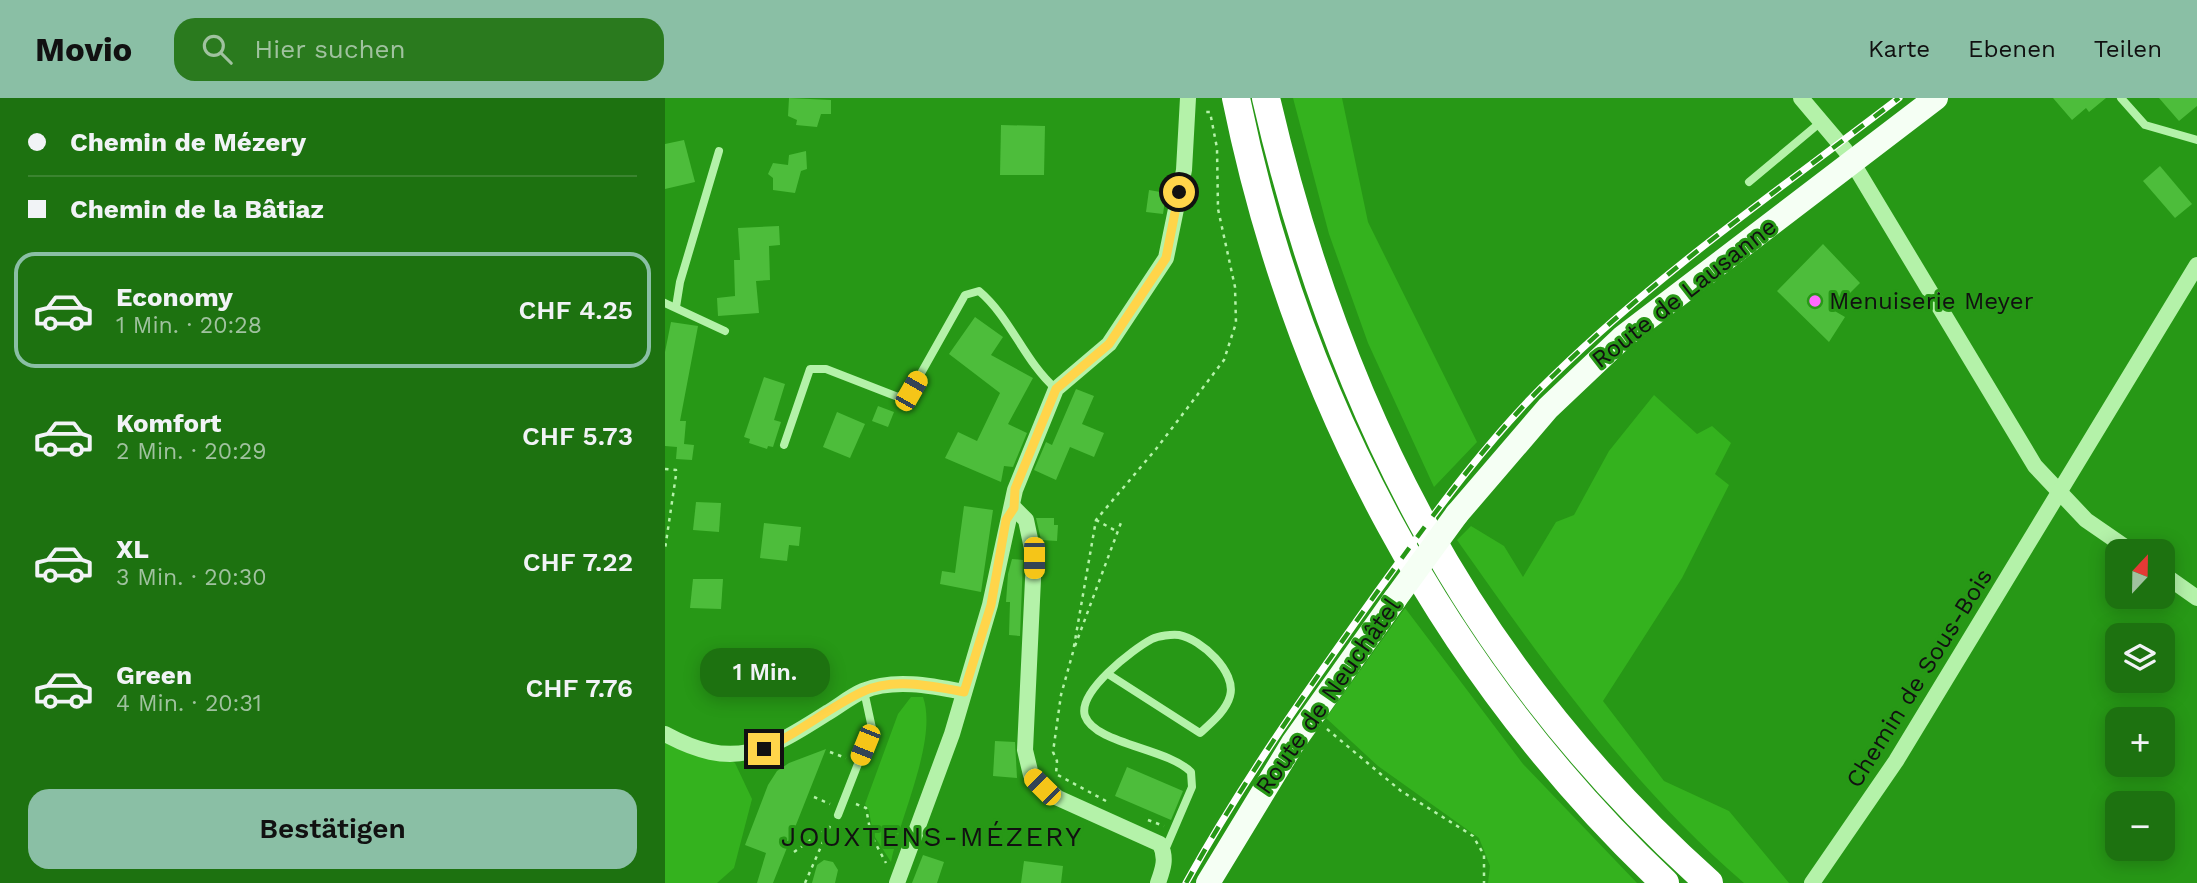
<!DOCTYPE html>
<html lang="de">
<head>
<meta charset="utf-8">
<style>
	body { margin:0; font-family:"Work Sans",sans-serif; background:#2a7a1e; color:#f1f3f6; height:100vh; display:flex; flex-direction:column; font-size:26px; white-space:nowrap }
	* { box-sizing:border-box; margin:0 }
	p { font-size:23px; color:#a0c29f }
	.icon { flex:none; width:38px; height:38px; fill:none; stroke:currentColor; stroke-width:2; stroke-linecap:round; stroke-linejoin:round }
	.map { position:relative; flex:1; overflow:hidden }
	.side { display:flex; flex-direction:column; background:#1d7210; width:665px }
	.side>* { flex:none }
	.top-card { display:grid; align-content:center; height:154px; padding:0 28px; background:#1d7210 }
	.needle { width:46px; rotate:22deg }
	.controls { position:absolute; left:1440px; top:441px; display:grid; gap:14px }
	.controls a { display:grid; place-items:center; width:70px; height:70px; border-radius:14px; background:#1d7210; box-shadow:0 4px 18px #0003; font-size:35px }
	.end { position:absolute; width:32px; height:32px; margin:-16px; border:9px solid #ffd54a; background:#111; box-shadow:0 0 0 4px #111 }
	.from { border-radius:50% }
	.bubble { position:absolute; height:49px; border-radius:21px; background:#1d7210; box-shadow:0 4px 18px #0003; font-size:23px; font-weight:600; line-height:49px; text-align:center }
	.car { position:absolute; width:21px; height:42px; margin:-21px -10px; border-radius:9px; box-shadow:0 0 5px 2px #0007; background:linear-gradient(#f5c518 24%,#345 0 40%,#f5c518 0 76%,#345 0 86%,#f5c518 0) }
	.top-card b { display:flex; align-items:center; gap:24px; height:66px; font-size:26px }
	.top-card b+b { border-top:2px solid #3b8430 }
	.top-card i { width:18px; height:18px; background:#f1f3f6 }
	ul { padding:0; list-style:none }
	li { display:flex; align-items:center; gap:21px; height:116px; margin:0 14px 10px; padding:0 14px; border:4px solid transparent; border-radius:21px }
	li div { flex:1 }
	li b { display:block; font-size:26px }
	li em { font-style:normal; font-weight:600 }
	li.current { border-color:#8abfa5 }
	li>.icon { width:63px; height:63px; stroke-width:1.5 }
	.primary-button { display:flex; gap:14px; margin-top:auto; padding:14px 28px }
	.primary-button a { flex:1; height:80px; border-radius:21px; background:#8abfa5; color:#111; font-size:28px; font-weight:600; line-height:80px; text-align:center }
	header { display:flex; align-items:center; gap:42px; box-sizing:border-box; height:98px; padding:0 35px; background:#8abfa5; color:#111 }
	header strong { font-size:33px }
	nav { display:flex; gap:38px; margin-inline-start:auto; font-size:24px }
	.search { width:490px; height:63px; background:#2a7a1e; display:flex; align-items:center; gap:18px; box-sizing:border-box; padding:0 24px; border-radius:21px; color:#a0c29f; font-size:26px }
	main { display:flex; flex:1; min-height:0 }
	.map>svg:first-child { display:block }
	.green { fill:#34b21e }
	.building { fill:#4dbd3b }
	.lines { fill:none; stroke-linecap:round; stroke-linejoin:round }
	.path { stroke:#b4f2a9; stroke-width:2.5; stroke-dasharray:3.5 5; stroke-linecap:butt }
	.service { stroke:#b4f2a9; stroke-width:8 }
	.minor { stroke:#b4f2a9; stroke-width:16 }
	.primary { stroke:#f5fff4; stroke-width:24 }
	.motorway { stroke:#fff; stroke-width:28 }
	.rail-casing { stroke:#fff; stroke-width:7 }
	.rail { stroke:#279816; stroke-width:4.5; stroke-dasharray:13; stroke-linecap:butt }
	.primary-bridge { stroke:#f5fff4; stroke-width:24 }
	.route { stroke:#ffd54a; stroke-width:9 }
	.poi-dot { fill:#ff6afd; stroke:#279816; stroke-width:2.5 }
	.labels { text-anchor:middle; stroke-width:6; stroke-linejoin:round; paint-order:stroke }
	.street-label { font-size:24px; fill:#111; stroke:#279816 }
	.poi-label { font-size:24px; fill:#111; stroke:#279816; text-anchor:start }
	.quarter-label { font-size:28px; letter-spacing:2px; fill:#111; stroke:#279816 }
</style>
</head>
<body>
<header>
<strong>Movio</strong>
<div class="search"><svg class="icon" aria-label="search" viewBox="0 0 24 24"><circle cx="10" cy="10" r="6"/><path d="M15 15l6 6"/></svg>Hier suchen</div>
<nav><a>Karte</a><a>Ebenen</a><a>Teilen</a></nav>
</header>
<main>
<section class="side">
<div class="top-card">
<b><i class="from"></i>Chemin de Mézery</b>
<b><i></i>Chemin de la Bâtiaz</b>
</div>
<ul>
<li class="current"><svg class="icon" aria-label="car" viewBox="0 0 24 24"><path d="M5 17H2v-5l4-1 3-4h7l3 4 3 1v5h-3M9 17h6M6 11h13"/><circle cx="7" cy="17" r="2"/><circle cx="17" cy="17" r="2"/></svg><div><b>Economy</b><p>1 Min. · 20:28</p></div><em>CHF 4.25</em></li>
<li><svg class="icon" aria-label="car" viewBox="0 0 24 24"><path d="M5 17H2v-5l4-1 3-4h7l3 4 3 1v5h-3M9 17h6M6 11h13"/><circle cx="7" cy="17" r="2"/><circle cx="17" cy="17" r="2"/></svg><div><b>Komfort</b><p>2 Min. · 20:29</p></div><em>CHF 5.73</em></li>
<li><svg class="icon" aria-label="car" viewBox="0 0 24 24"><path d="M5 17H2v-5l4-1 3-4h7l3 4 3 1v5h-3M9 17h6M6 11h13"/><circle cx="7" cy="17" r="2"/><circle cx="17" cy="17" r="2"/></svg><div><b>XL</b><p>3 Min. · 20:30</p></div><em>CHF 7.22</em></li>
<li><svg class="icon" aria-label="car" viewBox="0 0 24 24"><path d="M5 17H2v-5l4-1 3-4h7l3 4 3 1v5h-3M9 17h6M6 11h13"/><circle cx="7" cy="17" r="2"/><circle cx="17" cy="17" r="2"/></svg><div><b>Green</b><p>4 Min. · 20:31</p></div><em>CHF 7.76</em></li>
</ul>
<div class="primary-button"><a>Bestätigen</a></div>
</section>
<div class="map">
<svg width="1532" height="785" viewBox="0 0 1532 785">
	<rect width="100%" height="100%" fill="#279816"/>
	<g class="green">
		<path d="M628 0H677L703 124 812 344 769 389 703 245 664 136Z"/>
		<path d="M989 297 1032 336 1047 328 1066 345 1050 376 1064 387 1017 480 938 603 999 683 1064 713 1124 785H1079C967 689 877 563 792 442L806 428 839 448 858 479 891 424 909 417 944 353Z"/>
		<path d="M740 510 858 666 972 785H823L825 768 814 740 713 668 661 620Z"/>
		<path d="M246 599H258C273 641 235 719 226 764L208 736 204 713 200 706 233 616Z"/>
		<path d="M0 628 70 665 87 701 69 770 52 785H0Z"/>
	</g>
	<g class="building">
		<path d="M124 0 166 2V16H156L152 29 131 27 132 22 123 18Z"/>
		<path d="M1388 0H1441L1424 14 1421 10 1407 22Z"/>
		<path d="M1494 0H1532V8L1514 23Z"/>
		<path d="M336 27 380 28 379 77H335Z"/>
		<path d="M19 42 30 84 0 91V46Z"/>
		<path d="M141 53 142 71 136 73 130 95 108 92V80L103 76 108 65 123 67 124 57Z"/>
		<path d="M1495 68 1527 106 1510 120 1478 83Z"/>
		<path d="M484 92 501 95 498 116 481 114Z"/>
		<path d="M114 128 115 147 104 148 105 182 91 183 94 215 53 218 52 200 70 198 69 162H75L73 130Z"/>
		<path d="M1158 146 1195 185 1168 212 1180 219 1164 244 1112 193Z"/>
		<path d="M310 219 338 239 326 257 368 280 343 326 362 335 348 369 339 368 336 384 280 360 293 334 312 343 335 295 284 256Z"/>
		<path d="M6 224 33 228 15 323H21L19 346 29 347 27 362 11 361 12 349 0 348V254Z"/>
		<path d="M99 279 120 286 109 322 116 324 108 349 103 348 102 351 84 345 85 341 79 339Z"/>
		<path d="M411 291 429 298 417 326 439 335 429 359 405 349 391 382 369 372 381 344 387 347Z"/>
		<path d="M213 308 229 314 223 329 207 323Z"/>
		<path d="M172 314 200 326 185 360 158 349Z"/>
		<path d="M31 404 56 405 54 434 28 432Z"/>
		<path d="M299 408 328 412 316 494 275 486 277 473 290 475Z"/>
		<path d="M371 420H389V427H393L392 443 376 442Z"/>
		<path d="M99 425 136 429 134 448 124 447 122 463 95 460Z"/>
		<path d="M347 461 358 462 355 538 344 537 345 504H341L343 476Z"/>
		<path d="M28 481H58L56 511 25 510Z"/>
		<path d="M330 643 350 644 352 680 328 678Z"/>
		<path d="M161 651 108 785H92L101 755 80 747 103 687 112 673 124 665Z"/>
		<path d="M462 669 518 693 506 722 450 698Z"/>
		<path d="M258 757 279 764 272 785H247Z"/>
		<path d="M159 762 168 764 173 772 170 785H147L152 767Z"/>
		<path d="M359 763 398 768 396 785H356Z"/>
	</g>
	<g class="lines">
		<g class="path">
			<path d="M0 371 11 372V377L0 451"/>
			<path d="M431 422 453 434"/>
			<path d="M410 548 457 422"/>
			<path d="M662 631 736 693 808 738 819 757V785"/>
			<path d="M165 654 181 660"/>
			<path d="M149 699 165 706"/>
			<path d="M441 703 391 676 392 663 388 654 396 597 408 554 431 422 491 351 559 262 571 225 570 189 553 111 552 50 545 14H538"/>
			<path d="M191 706 201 710 206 737 221 765"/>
			<path d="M483 722 499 728"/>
			<path d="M129 754 160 732"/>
			<path d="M140 785 165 728"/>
		</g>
		<g class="service">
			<path d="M1456 0 1480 27 1532 42"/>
			<path d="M1084 84 1157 23"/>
			<path d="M0 205 60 233"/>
			<path d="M11 209 15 184 54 53"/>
			<path d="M119 347 145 271H161L233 299 246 293 300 197 314 193C346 220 359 263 391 291"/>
			<path d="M443 576 535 635C546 625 561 613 565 598 572 574 536 541 514 537 507 536 493 538 487 541 468 551 412 594 420 618 430 646 502 650 526 674L527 689 500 752"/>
			<path d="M173 717 207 630 199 593"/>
		</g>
		<g class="minor">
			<path d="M1136 0 1180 52 1370 368 1421 422 1466 453"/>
			<path d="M349 410 361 422 369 460 360 652 366 677 393 700 495 746C502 760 498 771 493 785"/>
			<path d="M1498 476 1532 500"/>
			<path d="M0 636C68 673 101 654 162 615 174 608 186 598 198 593 229 580 268 588 299 594"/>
			<path d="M232 785 287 636 325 507 350 392 391 291 444 246 501 160 519 72 523 0"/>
			<path d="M1147 785 1231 663 1532 167"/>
		</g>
		<g class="primary">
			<path d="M792 416 883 310 958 239 1271 0"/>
			<path d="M543 785 628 645 730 501"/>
		</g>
		<g class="motorway">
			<path d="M571 0C632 300 777 574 1000 785"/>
			<path d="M601 0C673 311 804 570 1044 785"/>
		</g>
		<defs>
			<path id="rail" d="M521 785C577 684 643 591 710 497 766 420 821 342 890 276 995 174 1118 89 1234 0"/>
		</defs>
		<use href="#rail" class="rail-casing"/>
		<use href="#rail" class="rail"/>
		<path class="primary-bridge" d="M730 501 792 416"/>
	</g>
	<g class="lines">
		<path class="route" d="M99 651C134 635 163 610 197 594 227 579 268 588 299 594L326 507 341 422 349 410 350 391 391 291 444 246 501 160 514 94"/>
	</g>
	<circle class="poi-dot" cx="1150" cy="203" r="7"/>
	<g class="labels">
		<g class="street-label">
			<text transform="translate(1019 195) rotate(-38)" y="8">Route de Lausanne</text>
			<text transform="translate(1254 580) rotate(-58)" y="8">Chemin de Sous-Bois</text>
			<text transform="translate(663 598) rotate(-55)" y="8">Route de Neuchâtel</text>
		</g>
		<g class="poi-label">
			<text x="1164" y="211">Menuiserie Meyer</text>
		</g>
		<g class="quarter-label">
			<text x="267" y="748">JOUXTENS-MÉZERY</text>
		</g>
	</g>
</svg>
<div class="controls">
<a><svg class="needle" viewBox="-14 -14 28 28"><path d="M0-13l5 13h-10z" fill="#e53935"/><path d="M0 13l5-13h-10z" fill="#a0c29f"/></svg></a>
<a><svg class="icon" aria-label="layers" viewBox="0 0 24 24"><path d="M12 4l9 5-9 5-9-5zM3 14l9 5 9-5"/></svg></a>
<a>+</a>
<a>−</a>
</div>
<i class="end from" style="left:514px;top:94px"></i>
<i class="end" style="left:99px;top:651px"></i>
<div class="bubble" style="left:35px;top:550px;width:130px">1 Min.</div>
<i class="car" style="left:246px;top:293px;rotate:30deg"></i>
<i class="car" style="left:369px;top:460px;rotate:180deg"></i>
<i class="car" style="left:200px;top:647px;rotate:202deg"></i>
<i class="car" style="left:377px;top:689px;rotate:315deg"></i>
</div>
</main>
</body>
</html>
